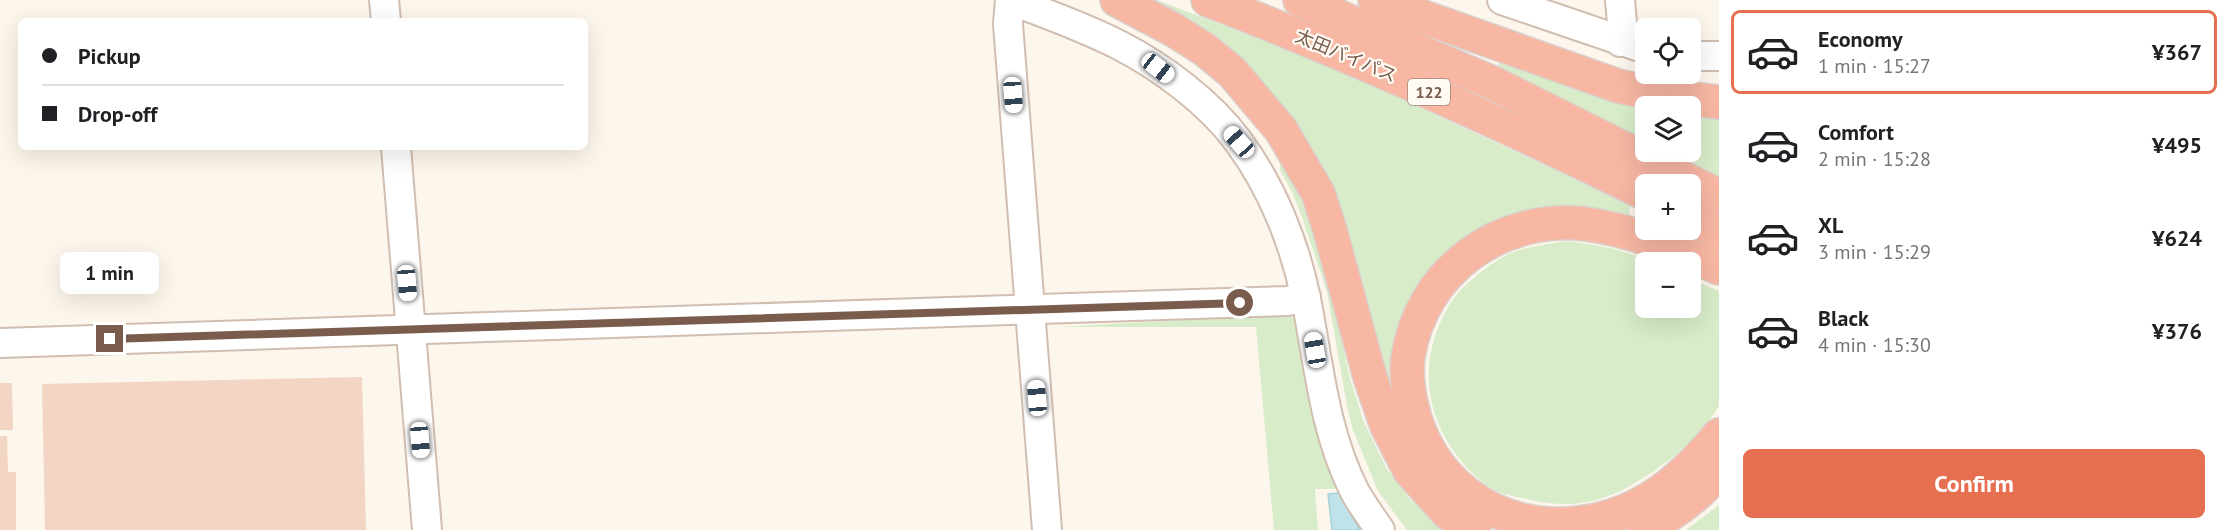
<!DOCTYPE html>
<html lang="en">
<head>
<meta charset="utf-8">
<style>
	body { margin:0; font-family:"PT Sans","Noto Sans JP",sans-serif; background:#f2f2f2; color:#202124; height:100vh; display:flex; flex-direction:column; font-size:22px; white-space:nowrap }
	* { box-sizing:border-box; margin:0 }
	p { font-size:20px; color:#757577 }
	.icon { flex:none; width:33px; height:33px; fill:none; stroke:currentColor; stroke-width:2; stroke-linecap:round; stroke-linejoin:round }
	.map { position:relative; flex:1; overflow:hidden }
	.drawer { display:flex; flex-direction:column; background:#fff; width:510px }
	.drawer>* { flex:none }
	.top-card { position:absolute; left:18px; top:18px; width:570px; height:132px; border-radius:9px; box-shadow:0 6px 24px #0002; display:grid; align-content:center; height:132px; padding:0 24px; background:#fff }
	.tools { position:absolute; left:1635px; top:18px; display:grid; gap:12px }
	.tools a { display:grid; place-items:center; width:66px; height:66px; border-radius:9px; background:#fff; box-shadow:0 6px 24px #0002; font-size:30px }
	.end { position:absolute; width:27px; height:27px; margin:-14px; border:8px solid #7a5c4d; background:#fff; box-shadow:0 0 0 3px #fff }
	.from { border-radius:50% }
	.bubble { position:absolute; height:42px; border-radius:9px; background:#fff; box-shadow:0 6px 24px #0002; font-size:20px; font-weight:700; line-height:42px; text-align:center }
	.car { position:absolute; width:18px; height:36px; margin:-18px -9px; border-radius:8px; box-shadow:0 0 4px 2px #0007; background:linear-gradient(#fff 24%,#345 0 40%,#fff 0 76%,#345 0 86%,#fff 0) }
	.top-card b { display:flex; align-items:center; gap:21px; height:57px; font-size:22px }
	.top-card b+b { border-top:2px solid #e0e0e0 }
	.top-card i { width:15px; height:15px; background:#202124 }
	ul { padding:10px 0 0; list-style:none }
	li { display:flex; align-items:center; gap:18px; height:84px; margin:0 12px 9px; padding:0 12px; border:3px solid transparent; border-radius:9px }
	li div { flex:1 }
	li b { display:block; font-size:22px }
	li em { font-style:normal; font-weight:700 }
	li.current { border-color:#e76f51 }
	li>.icon { width:54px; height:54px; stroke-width:1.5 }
	.primary-button { display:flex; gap:12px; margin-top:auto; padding:12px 24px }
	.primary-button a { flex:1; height:69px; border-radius:9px; background:#e76f51; color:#fff; font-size:24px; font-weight:700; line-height:69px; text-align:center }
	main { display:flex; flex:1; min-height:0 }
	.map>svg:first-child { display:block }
	.green { fill:#d8ecc9 }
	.water { fill:#bfe3e8; stroke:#a5d3da; stroke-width:1.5 }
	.building { fill:#f3d5c3 }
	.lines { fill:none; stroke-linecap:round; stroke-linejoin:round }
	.minor-casing { stroke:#d1beb0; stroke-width:32 }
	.highway-casing { stroke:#dad1cd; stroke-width:36 }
	.minor { stroke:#fff; stroke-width:28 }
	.highway { stroke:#f7b7a3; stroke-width:33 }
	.route { stroke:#7a5c4d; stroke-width:8 }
	.labels { text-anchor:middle; stroke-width:4.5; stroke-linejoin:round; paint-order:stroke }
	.shield { fill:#fffaf3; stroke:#a28b7f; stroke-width:1.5 }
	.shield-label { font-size:16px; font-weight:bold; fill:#7a5c4d }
	.street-label { font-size:18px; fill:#7a5c4d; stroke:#fffaf3 }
</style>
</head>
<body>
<main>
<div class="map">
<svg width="1719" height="530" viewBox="0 0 1719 530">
	<rect width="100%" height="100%" fill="#fdf6ec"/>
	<g class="green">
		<path d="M1145 0H1157L1332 67 1629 204 1630 219 1464 242 1389 400 1323 180Z"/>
		<path d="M1499 63 1519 68 1592 96 1646 106 1645 144 1497 69Z"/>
		<path d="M1691 112 1719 113V181L1661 152H1690Z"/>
		<path d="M1280 160 1301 199 1332 291 1349 375 1363 420 1387 469 1410 499 1445 530H1407L1378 491 1353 430 1348 411 1327 292 1301 214 1292 192 1280 170Z"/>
		<path d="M1565 241C1596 244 1624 250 1653 262H1646V308H1690L1691 279 1719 291V406C1700 437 1671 461 1640 480 1604 503 1569 510 1527 499 1519 497 1509 496 1501 493 1486 487 1472 474 1462 462 1424 416 1418 361 1447 309 1458 288 1483 269 1503 257 1520 247 1546 245 1565 241Z"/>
		<path d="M1274 315H1287L1298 320 1343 489H1315L1318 530H1274L1256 327H1057Z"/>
		<path d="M1719 505V530H1686Z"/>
	</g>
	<path class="water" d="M1339 493 1360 530H1332L1328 494Z"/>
	<g class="building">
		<path d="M362 377 366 530H45L42 384Z"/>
		<path d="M0 383H12L13 430H0Z"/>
		<path d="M0 436H7L8 472H16V530H0Z"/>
	</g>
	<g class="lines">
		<defs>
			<g id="minor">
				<path d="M384 0 386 21"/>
				<path d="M1502 0 1646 49"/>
				<path d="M1620 42 1622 23 1620 0"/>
				<path d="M1690 56H1719"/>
				<path d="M396 147 427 530"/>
				<path d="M0 343 1287 301 1306 297"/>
				<path d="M1047 530 1008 24 1010 0C1047 14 1084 27 1119 45 1162 67 1210 103 1238 141 1272 187 1295 244 1306 299 1319 364 1324 432 1355 492 1362 505 1372 518 1380 530"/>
			</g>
			<g id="highway">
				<path d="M1117 0 1172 29 1204 49 1232 72 1281 130 1318 193 1330 230 1370 377 1387 426 1410 471 1448 513 1474 530"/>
				<path d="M1208 0C1357 57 1502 123 1646 194"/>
				<path d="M1300 0 1495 84 1719 196"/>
				<path d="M1375 0 1618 86 1666 96 1719 102"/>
				<path d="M1690 216 1719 233"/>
				<path d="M1719 268C1674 248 1635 231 1586 224 1500 214 1421 271 1408 357 1406 373 1408 391 1412 407 1429 480 1492 528 1568 524 1634 520 1678 485 1719 435"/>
				<path d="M1643 530C1672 515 1698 497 1719 471"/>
			</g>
		</defs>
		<use href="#minor" class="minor-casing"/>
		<use href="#highway" class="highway-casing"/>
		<use href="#minor" class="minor"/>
		<use href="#highway" class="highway"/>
	</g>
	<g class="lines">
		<path class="route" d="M110 339 1240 303"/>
	</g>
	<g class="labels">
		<rect class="shield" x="1408" y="79" width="42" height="26" rx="4.5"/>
		<g class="shield-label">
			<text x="1429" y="98">122</text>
		</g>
		<g class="street-label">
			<text transform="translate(1346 56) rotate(23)" y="6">太田バイパス</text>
		</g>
	</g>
</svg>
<div class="tools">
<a><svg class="icon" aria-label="locate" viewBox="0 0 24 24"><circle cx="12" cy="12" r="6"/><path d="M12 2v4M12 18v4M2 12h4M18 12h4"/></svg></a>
<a><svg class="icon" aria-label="layers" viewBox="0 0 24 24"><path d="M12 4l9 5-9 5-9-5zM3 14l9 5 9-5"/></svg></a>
<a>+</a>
<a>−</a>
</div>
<i class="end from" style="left:1240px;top:303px"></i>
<i class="end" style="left:110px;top:339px"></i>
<div class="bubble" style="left:60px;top:252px;width:99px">1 min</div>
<i class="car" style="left:1158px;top:68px;rotate:128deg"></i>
<i class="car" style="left:1013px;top:95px;rotate:176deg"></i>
<i class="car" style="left:1239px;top:142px;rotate:318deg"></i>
<i class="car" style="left:407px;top:283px;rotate:175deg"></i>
<i class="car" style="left:1315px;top:350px;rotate:350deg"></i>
<i class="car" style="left:1037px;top:398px;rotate:355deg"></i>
<i class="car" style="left:420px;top:440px;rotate:175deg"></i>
<div class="top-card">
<b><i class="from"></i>Pickup</b>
<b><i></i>Drop-off</b>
</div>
</div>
<section class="drawer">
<ul>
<li class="current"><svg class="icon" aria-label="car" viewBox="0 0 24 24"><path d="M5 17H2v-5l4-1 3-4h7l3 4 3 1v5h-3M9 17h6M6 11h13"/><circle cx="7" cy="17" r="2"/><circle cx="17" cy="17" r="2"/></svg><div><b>Economy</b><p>1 min · 15:27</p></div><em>¥367</em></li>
<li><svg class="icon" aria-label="car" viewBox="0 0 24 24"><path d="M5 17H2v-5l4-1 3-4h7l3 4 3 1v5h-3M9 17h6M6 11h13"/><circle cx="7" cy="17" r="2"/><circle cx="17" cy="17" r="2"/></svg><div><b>Comfort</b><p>2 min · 15:28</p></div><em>¥495</em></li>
<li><svg class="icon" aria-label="car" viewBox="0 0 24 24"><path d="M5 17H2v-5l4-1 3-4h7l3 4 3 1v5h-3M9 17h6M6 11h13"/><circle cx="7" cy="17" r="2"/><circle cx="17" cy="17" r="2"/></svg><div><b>XL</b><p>3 min · 15:29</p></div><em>¥624</em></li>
<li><svg class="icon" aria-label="car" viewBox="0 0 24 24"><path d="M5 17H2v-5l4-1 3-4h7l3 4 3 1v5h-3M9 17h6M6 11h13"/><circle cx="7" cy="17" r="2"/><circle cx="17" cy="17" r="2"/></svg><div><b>Black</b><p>4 min · 15:30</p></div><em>¥376</em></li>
</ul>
<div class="primary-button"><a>Confirm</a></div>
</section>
</main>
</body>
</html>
